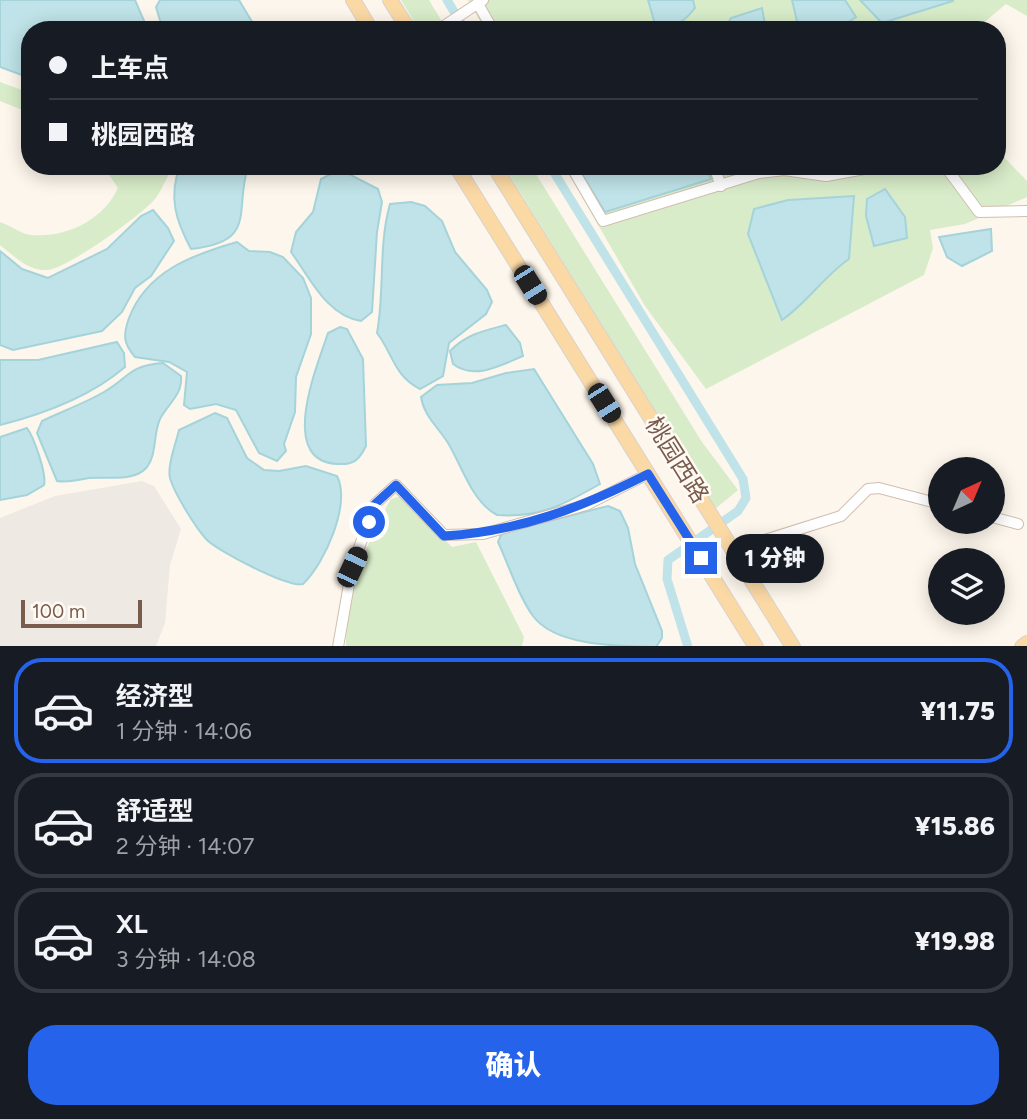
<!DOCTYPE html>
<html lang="zh">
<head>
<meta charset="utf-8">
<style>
	body { margin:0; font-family:Figtree,"Noto Sans SC",sans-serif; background:#242831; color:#f1f3f6; height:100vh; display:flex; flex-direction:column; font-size:26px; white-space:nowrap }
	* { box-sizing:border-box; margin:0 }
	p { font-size:23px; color:#9ea1a6 }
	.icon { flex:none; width:38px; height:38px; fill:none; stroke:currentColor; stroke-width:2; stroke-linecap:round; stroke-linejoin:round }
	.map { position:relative; height:646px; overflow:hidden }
	.drawer { display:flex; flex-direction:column; background:#171b24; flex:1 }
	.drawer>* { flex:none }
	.guide { position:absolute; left:21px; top:21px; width:985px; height:154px; border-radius:28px; box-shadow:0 4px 18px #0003; display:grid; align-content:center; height:154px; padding:0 28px; background:#171b24 }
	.needle { width:46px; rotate:44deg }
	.buttons { position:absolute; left:928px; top:457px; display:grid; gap:14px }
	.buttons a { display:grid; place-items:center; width:77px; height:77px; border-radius:50%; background:#171b24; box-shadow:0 4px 18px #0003; font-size:35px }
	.scale { position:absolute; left:21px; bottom:18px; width:121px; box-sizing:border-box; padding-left:7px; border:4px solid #7a5c4d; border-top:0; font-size:19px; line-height:24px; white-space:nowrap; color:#7a5c4d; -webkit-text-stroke:5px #fffaf3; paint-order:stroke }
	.end { position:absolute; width:32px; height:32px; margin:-16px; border:9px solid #2563eb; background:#fff; box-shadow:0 0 0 4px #fff }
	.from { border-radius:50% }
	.bubble { position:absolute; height:49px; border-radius:24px; background:#171b24; box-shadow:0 4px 18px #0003; font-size:23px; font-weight:800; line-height:49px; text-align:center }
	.car { position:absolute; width:21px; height:42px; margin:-21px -10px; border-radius:9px; box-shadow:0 0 5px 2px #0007; background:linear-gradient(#222 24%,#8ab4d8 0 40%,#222 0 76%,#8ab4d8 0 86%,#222 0) }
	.guide b { display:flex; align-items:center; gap:24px; height:66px; font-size:26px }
	.guide b+b { border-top:2px solid #363941 }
	.guide i { width:18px; height:18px; background:#f1f3f6 }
	ul { padding:12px 0 0; list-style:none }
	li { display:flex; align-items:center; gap:21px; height:105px; margin:0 14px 10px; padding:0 14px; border:4px solid #363941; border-radius:28px }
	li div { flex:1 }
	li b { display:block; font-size:26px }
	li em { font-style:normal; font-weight:800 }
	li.current { border-color:#2563eb }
	li>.icon { width:63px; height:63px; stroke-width:1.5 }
	.button { display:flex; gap:14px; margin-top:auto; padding:14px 28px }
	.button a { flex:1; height:80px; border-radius:28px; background:#2563eb; color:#fff; font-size:28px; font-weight:800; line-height:80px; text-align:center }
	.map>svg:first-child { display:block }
	.industrial { fill:#efe9e4 }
	.green { fill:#d8ecc9 }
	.water { fill:#bfe3e8; stroke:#a5d3da; stroke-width:2 }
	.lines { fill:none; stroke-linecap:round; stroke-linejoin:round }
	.canal { stroke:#bfe3e8; stroke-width:9 }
	.minor-casing { stroke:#d1beb0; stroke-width:12 }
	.major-casing { stroke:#dad1cd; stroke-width:16 }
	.minor { stroke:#fff; stroke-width:10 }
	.major { stroke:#fbd9a5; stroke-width:14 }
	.route { stroke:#2563eb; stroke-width:9 }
	.labels { text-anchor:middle; stroke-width:5; stroke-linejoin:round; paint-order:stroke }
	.street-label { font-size:24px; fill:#7a5c4d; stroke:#fffaf3 }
</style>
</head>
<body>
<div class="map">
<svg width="1027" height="647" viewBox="0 0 1027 647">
	<rect width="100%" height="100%" fill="#fdf6ec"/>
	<path class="industrial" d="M142 481 154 486 181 529 170 565 165 623 156 646H0V518L55 496Z"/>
	<g class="green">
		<path d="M401 0H429L447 30H419Z"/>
		<path d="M468 0H1027V16L1006 4 975 30H485Z"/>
		<path d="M0 82 30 93V113L0 101Z"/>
		<path d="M998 151 1027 181V197L965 224 930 230 933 248 924 275 706 389 645 306 564 166H998Z"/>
		<path d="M103 166H175C166 176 163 189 155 199 142 215 65 270 47 270 28 271 14 256 0 245V222C10 225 21 234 31 235 67 238 103 220 118 188Z"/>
		<path d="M504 166H531L702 442 738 490 715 509Z"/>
		<path d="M401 496 452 547 476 542 524 637 522 646 346 647C346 595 365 544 391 499Z"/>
	</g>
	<g class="water">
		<path d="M0 0H135L148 30H30V78L0 67Z"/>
		<path d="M160 0H239L257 30H163L156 7Z"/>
		<path d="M648 0H693L695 8C684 22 674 30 655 24Z"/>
		<path d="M792 0H845L856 17 837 30H799Z"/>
		<path d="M860 0H953V1L882 23Z"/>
		<path d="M762 8 766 30H724L731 18Z"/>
		<path d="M180 166H248C234 212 258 242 191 249 176 221 168 197 180 166Z"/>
		<path d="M577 166H706L711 179 605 212Z"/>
		<path d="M333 173H347L378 189 382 202 377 232 372 312 361 321C327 316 310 278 291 252L296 232 313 212 321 179Z"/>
		<path d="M885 189 905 217 907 238 874 246 866 216 867 199Z"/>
		<path d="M854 196 849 259C824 276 807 303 782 320L748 234 754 209 788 200Z"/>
		<path d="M411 202 425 206 442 221 455 252 487 290 492 302 486 314 449 343 443 376 420 389C394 376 393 354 377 333 385 290 378 246 390 204Z"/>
		<path d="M153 210 168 228 174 241 151 276 135 288 122 312 102 331 13 350 0 345V251L22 269 48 278 107 249 141 216Z"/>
		<path d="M991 229 992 251 962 266 947 257 939 237Z"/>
		<path d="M237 242 249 251 270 252 283 257 303 278 311 298V334L296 377 295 412 284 444 286 451 277 461 259 453 236 410 216 404 190 409 184 405 187 372 169 362 135 357C123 343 123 335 129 318 147 271 192 255 237 242Z"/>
		<path d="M506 325 520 343 523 356C500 366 474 380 453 364L450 351C467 334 483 331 506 325Z"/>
		<path d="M340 327 347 329 363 359 366 446C359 460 354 465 338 464 276 462 318 364 328 333Z"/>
		<path d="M117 342 124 353 125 367C90 397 44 414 0 425V360H38Z"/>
		<path d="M163 363 181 376C183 394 168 404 160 419 153 434 157 454 147 467 134 483 106 476 89 478 76 480 70 483 57 481L37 433 42 421C63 411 85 403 104 392 131 376 128 366 163 363Z"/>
		<path d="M534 369 593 464 600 484C563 505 540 518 497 515 472 502 462 466 448 443 438 427 424 416 421 397L437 385 472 383 506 373Z"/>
		<path d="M215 413 227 418 247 458 264 470 279 471 306 466 337 476C351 504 325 563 303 584 289 588 217 551 206 539 196 528 174 493 170 478 167 466 176 443 179 430Z"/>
		<path d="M27 428C34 437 47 475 44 485L27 495 0 500V437Z"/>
		<path d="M608 506 620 511 628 528 635 564 662 631V638L656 647C620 646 556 647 533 616 518 595 509 566 498 542L501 535 506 532Z"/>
	</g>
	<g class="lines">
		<g class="canal">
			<path d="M447 0 465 30"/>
			<path d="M550 166 743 479 746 498 738 511 668 560 667 579 688 647"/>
		</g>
		<defs>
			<g id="minor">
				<path d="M478 4 493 30"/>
				<path d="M438 30 483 0"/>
				<path d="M571 166 603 221 759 173 784 170 826 176 881 166"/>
				<path d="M714 166 721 186"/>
				<path d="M945 166 979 212 1027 211"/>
				<path d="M992 517 1018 524"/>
				<path d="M733 550 841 516 868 489 879 488 940 504"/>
				<path d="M338 647 352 567 375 504 396 485 444 535 483 534 586 505 648 474"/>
			</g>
			<g id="major">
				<path d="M353 0 371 30"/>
				<path d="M390 0 409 30"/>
				<path d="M456 166 756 647"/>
				<path d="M494 166 793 647"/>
				<path d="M1022 647 1027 643"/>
			</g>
		</defs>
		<use href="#minor" class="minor-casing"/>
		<use href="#major" class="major-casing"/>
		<use href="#minor" class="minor"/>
		<use href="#major" class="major"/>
	</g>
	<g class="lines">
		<path class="route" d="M369 522 375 504 396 485 444 536C518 532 583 507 648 474L701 558"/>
	</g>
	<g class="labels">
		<g class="street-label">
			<text transform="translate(677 460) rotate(58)" y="8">桃园西路</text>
		</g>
	</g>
</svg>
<div class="buttons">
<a><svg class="needle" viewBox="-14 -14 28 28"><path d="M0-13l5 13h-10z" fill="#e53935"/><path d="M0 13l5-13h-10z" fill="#9ea1a6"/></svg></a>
<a><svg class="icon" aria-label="layers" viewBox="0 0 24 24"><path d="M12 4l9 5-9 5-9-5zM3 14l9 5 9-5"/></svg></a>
</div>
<div class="scale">100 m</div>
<i class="end from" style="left:369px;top:522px"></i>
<i class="end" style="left:701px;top:558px"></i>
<div class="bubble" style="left:726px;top:534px;width:98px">1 分钟</div>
<i class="car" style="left:530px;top:285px;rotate:148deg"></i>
<i class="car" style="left:604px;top:403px;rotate:148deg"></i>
<i class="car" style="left:352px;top:567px;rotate:25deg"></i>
<div class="guide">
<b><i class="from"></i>上车点</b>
<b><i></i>桃园西路</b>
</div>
</div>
<section class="drawer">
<ul>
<li class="current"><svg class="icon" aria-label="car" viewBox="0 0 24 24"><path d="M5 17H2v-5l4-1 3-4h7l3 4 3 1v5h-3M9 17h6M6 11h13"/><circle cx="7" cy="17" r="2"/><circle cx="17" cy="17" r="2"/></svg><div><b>经济型</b><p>1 分钟 · 14:06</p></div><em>¥11.75</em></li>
<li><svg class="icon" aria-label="car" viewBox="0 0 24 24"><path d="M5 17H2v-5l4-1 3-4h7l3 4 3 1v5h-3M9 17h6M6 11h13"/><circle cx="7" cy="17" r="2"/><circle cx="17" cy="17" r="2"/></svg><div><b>舒适型</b><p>2 分钟 · 14:07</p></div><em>¥15.86</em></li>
<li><svg class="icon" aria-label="car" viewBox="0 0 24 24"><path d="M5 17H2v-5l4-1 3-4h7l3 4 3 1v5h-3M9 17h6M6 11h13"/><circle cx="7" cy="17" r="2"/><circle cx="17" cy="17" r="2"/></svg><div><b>XL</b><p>3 分钟 · 14:08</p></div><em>¥19.98</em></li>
</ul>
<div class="button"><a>确认</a></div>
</section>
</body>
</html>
